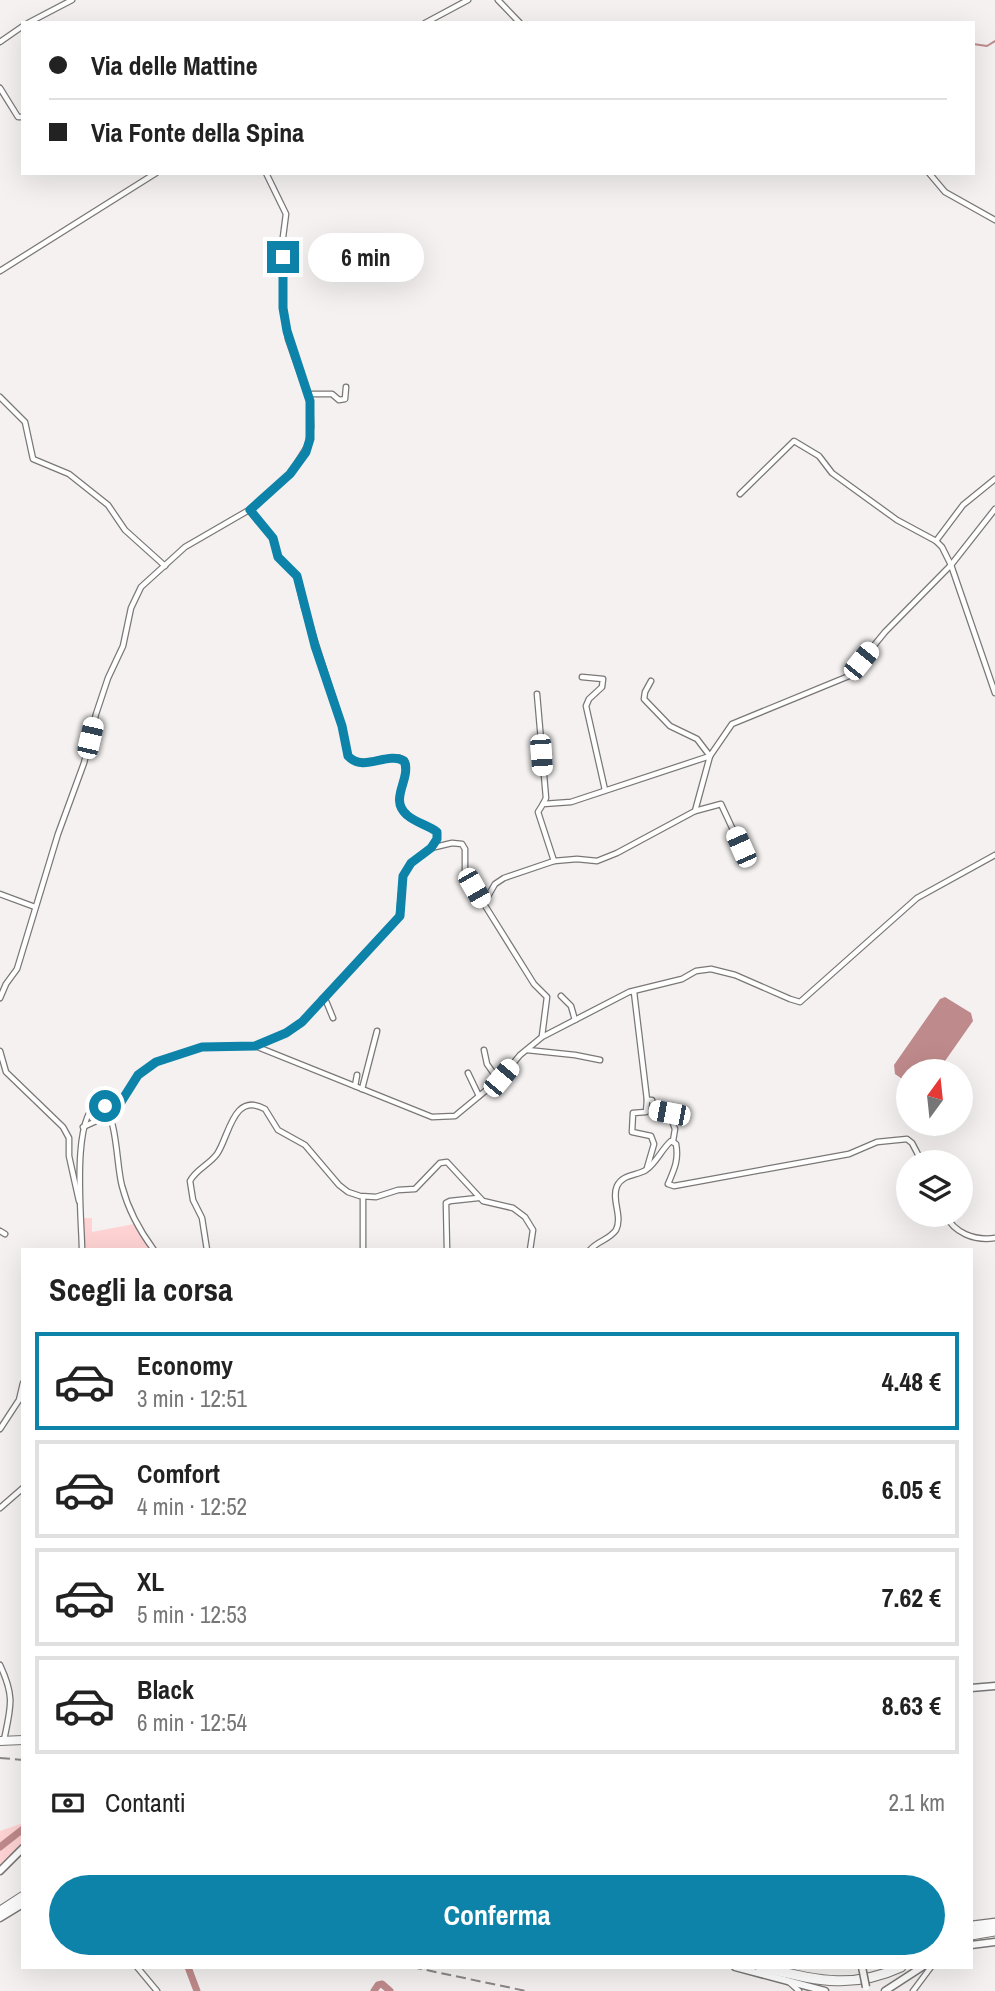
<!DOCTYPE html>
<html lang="it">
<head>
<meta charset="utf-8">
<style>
	body { margin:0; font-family:"Archivo Narrow",sans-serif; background:#f6f6f6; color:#222; height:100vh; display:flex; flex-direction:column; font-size:26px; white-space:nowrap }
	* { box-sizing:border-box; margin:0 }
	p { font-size:23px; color:#767676 }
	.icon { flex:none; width:38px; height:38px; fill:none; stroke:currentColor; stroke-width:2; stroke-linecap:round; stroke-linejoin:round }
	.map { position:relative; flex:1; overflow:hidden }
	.side { position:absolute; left:21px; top:1248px; width:952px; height:721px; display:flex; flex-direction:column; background:#fff; border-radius:0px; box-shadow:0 7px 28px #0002 }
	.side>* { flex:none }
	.guide { position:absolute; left:21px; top:21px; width:954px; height:154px; border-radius:0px; box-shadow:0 7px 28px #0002; display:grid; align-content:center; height:154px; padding:0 28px; background:#fff }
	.needle { width:46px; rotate:15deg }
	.controls { position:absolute; left:896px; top:1059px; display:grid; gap:14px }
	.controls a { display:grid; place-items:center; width:77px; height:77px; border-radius:50%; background:#fff; box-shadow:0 7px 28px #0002; font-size:35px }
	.end { position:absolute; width:32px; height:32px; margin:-16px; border:9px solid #0e83a9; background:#fff; box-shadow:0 0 0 4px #fff }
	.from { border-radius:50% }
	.bubble { position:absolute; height:49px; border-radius:24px; background:#fff; box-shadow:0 7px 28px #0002; font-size:23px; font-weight:700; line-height:49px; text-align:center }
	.car { position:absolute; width:21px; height:42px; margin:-21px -10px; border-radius:9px; box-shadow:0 0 5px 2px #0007; background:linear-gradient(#fff 24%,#345 0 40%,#fff 0 76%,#345 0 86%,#fff 0) }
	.guide b { display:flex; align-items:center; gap:24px; height:66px; font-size:26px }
	.guide b+b { border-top:2px solid #e0e0e0 }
	.guide i { width:18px; height:18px; background:#222 }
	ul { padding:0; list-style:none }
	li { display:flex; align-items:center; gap:21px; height:98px; margin:0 14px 10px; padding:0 14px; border:4px solid #e0e0e0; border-radius:0px }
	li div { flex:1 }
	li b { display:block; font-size:26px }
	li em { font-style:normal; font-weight:700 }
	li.selected { border-color:#0e83a9 }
	li>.icon { width:63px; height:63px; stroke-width:1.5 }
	h2 { padding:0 28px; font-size:32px; line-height:84px }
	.pay { display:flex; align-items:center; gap:18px; height:77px; padding:0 28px; font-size:26px }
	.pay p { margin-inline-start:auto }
	.cta { display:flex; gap:14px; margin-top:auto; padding:14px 28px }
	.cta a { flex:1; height:80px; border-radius:42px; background:#0e83a9; color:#fff; font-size:28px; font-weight:700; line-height:80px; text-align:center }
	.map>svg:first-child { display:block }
	.green { fill:#ffd3d3 }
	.water { fill:#bf8a8b }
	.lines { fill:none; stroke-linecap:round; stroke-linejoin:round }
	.stream { stroke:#bf8a8b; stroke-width:2 }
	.river { stroke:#bf8a8b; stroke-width:7 }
	.minor-casing { stroke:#7b7777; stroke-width:7 }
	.tertiary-casing { stroke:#7b7777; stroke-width:9 }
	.secondary-casing { stroke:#7b7777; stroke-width:9 }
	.primary-casing { stroke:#7b7777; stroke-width:10 }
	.trunk-casing { stroke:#7b7777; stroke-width:11 }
	.motorway-casing { stroke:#7b7777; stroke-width:12 }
	.minor { stroke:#fff; stroke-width:4.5 }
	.tertiary { stroke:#fff; stroke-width:6 }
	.secondary { stroke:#fff; stroke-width:6 }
	.primary { stroke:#fff; stroke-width:8 }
	.trunk { stroke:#fff; stroke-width:9 }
	.motorway { stroke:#fff; stroke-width:10 }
	.rail { stroke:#8a8787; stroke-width:2; stroke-dasharray:10 5; stroke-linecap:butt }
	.secondary-bridge-casing { stroke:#7b7777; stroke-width:9; stroke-linecap:butt }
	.secondary-bridge { stroke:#fff; stroke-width:6 }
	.route { stroke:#0e83a9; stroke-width:9 }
</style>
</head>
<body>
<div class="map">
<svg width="995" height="1991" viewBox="0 0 995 1991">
	<rect width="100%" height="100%" fill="#f5f1f1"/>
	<g class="green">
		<path d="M84 1218H92V1232L134 1224 152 1249 83 1250Z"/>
		<path d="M23 1823V1842L0 1867V1831Z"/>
	</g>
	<path class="water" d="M945 997 971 1013 973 1021 938 1071H908V1083L895 1074 894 1065 940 999Z"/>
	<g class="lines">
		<path class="stream" d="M973 44 987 46 995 41"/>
		<g class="river">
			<path d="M0 1847 23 1829"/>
			<path d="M188 1967 197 1991"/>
			<path d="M374 1991 378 1985 382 1984 390 1991"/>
		</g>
		<defs>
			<g id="minor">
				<path d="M498 0 520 23"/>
				<path d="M28 23 72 0"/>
				<path d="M425 23 468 0"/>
				<path d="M0 42 23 26"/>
				<path d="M0 88 18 117H23"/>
				<path d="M929 173 945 192 995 220"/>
				<path d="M0 271 156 173"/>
				<path d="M308 394H332L339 400 345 399 346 387"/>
				<path d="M0 397 25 422 33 459 69 474 108 505 125 530 165 566"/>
				<path d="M740 494 794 441 819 456 832 473 897 520 936 541 942 547 951 565 995 693"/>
				<path d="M249 510 273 538 278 557 297 576 304 607 342 726 348 756C364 773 395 749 405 761 413 771 390 796 404 813 413 823 427 824 437 832V839L431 848"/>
				<path d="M936 541 963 505 995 479"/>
				<path d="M582 677 603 679 602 687 589 699 586 706 605 790"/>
				<path d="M537 694 546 798 543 804"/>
				<path d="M695 811 721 804 741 847"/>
				<path d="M554 861 538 812 543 804 571 802 710 756 697 739 670 726 644 699 645 692 651 681"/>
				<path d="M0 894 35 907"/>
				<path d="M484 904 534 984 547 997 542 1036"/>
				<path d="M634 992 647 1100"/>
				<path d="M561 996 571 1006 575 1020"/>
				<path d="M0 998 6 984 17 969 58 834 84 763 96 714 108 678 123 646 131 608 141 587 185 547 249 510 290 474 308 445 311 427 310 401 288 339 283 308V237L286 214 266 173"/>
				<path d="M322 999 326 1001 333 1018"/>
				<path d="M255 1046 432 1117 455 1116 501 1078 520 1055 542 1037 629 992 682 979 696 971 711 969 735 975 790 999 800 1002 917 898 995 855"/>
				<path d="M484 1050 487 1064 499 1081"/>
				<path d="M527 1050 575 1055 600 1060"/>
				<path d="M0 1051 6 1072 63 1127 69 1138V1156L79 1201"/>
				<path d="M468 1073 479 1096"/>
				<path d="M355 1086 357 1075"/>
				<path d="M362 1089 377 1031"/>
				<path d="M83 1127 114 1113 138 1075 156 1062 202 1047 255 1046 287 1033 302 1022 399 916 403 876 411 863 431 848 452 843 462 844 465 849V870L484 903 495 884 504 878 554 861 577 859 597 861 617 853 695 811 710 756 732 724 849 676 885 632 951 565 995 509"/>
				<path d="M647 1168 654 1144 651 1136 632 1132 633 1113 646 1112 647 1100H652L654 1110 669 1113 675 1129 673 1141"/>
				<path d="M363 1197V1250"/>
				<path d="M945 1214C954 1233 974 1241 995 1238"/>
				<path d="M0 1231 5 1234"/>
				<path d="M82 1250C82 1221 70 1113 100 1102 118 1114 116 1165 122 1186 128 1209 139 1230 154 1250"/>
				<path d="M207 1250 202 1218 193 1200 190 1181C196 1169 209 1165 217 1154 229 1137 233 1091 265 1109L278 1130 305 1145 339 1185 348 1192 360 1196 376 1197 398 1190 415 1189 440 1163 447 1162 483 1201 513 1208 525 1217 533 1230 530 1250"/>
				<path d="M447 1250 446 1203 450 1201 478 1198"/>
				<path d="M590 1250C597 1241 609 1240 616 1230 623 1216 611 1200 617 1186 623 1174 636 1176 646 1170 657 1162 661 1150 671 1141L676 1144C679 1160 674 1170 668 1184L674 1186 849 1154 877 1142 907 1139 912 1143 922 1162"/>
				<path d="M0 1429 19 1400 23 1383"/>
				<path d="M0 1508 23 1488"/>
				<path d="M0 1665C15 1697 11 1706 4 1740"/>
				<path d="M971 1924 995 1921"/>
				<path d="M137 1967 157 1991"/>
				<path d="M789 1982 799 1991"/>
				<path d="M913 1991 931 1967"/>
			</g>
			<g id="tertiary">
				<path d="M971 1688 995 1686"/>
				<path d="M0 1871 23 1848"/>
				<path d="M0 1918 23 1904"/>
			</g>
			<g id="secondary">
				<path d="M971 1929 995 1925"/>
				<path d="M971 1945 995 1942"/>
				<path d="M735 1967 825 1991"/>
				<path d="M885 1991 922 1967"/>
			</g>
			<path id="primary" d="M0 1741 23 1740"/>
			<g id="trunk">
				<path d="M971 1935 995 1931"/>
				<path d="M760 1967C813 1979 849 1991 901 1967"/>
			</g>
			<path id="motorway" d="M0 1912 23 1897"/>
		</defs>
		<use href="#minor" class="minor-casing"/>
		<use href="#tertiary" class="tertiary-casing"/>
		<use href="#secondary" class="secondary-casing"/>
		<use href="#primary" class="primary-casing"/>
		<use href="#trunk" class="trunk-casing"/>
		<use href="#motorway" class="motorway-casing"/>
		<use href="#minor" class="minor"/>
		<use href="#tertiary" class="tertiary"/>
		<use href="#secondary" class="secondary"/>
		<use href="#primary" class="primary"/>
		<use href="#trunk" class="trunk"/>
		<use href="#motorway" class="motorway"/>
		<g class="rail">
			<path d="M0 1758 23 1760"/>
			<path d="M412 1967 526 1991"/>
		</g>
		<defs>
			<path id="secondary-bridge" d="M862 1967 866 1987"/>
		</defs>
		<use href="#secondary-bridge" class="secondary-bridge-casing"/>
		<use href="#secondary-bridge" class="secondary-bridge"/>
	</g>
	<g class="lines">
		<path class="route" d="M105 1106 107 1115 114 1113 138 1075 156 1062 202 1047 255 1046 286 1033 302 1022 400 916 403 876 411 863 431 848 437 839V832C428 825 416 823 407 815 388 799 412 779 404 761 387 751 364 773 348 756L342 726 315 646 297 576 278 557 273 538 250 510 290 474 306 452 310 439V401L287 331 283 308V257"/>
	</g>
</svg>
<div class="controls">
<a><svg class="needle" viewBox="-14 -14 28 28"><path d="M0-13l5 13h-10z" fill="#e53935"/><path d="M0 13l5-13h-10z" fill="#767676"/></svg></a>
<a><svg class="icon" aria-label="layers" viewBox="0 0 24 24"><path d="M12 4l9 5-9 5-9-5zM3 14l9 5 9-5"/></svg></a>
</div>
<i class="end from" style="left:105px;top:1106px"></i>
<i class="end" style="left:283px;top:257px"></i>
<div class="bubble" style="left:308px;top:233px;width:116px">6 min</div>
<i class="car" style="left:861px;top:661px;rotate:39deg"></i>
<i class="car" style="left:90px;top:738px;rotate:13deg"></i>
<i class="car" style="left:541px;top:755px;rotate:176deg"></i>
<i class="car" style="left:741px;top:847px;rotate:336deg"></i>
<i class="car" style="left:474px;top:888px;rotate:150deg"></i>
<i class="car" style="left:501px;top:1078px;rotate:40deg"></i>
<i class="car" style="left:669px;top:1113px;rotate:281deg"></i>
<div class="guide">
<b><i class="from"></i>Via delle Mattine</b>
<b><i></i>Via Fonte della Spina</b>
</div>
<section class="side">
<h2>Scegli la corsa</h2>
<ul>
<li class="selected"><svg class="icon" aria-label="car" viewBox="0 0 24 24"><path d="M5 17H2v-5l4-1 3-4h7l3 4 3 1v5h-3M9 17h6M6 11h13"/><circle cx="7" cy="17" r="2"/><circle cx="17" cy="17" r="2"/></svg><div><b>Economy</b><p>3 min · 12:51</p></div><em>4.48 €</em></li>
<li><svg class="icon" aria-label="car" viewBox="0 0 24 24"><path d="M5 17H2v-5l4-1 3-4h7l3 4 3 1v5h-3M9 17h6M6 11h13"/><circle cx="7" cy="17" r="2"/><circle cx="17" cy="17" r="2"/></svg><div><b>Comfort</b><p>4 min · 12:52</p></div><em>6.05 €</em></li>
<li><svg class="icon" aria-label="car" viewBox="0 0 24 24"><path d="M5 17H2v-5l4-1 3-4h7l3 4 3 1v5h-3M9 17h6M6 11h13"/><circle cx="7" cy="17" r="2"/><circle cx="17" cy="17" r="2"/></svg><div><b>XL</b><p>5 min · 12:53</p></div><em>7.62 €</em></li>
<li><svg class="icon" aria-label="car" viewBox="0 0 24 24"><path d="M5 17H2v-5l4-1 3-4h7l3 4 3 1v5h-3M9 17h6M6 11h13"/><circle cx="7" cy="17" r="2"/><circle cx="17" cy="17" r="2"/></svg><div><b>Black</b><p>6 min · 12:54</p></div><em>8.63 €</em></li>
</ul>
<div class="pay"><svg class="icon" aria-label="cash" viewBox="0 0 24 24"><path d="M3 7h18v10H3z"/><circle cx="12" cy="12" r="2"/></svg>Contanti<p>2.1 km</p></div>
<div class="cta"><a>Conferma</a></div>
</section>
</div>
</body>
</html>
